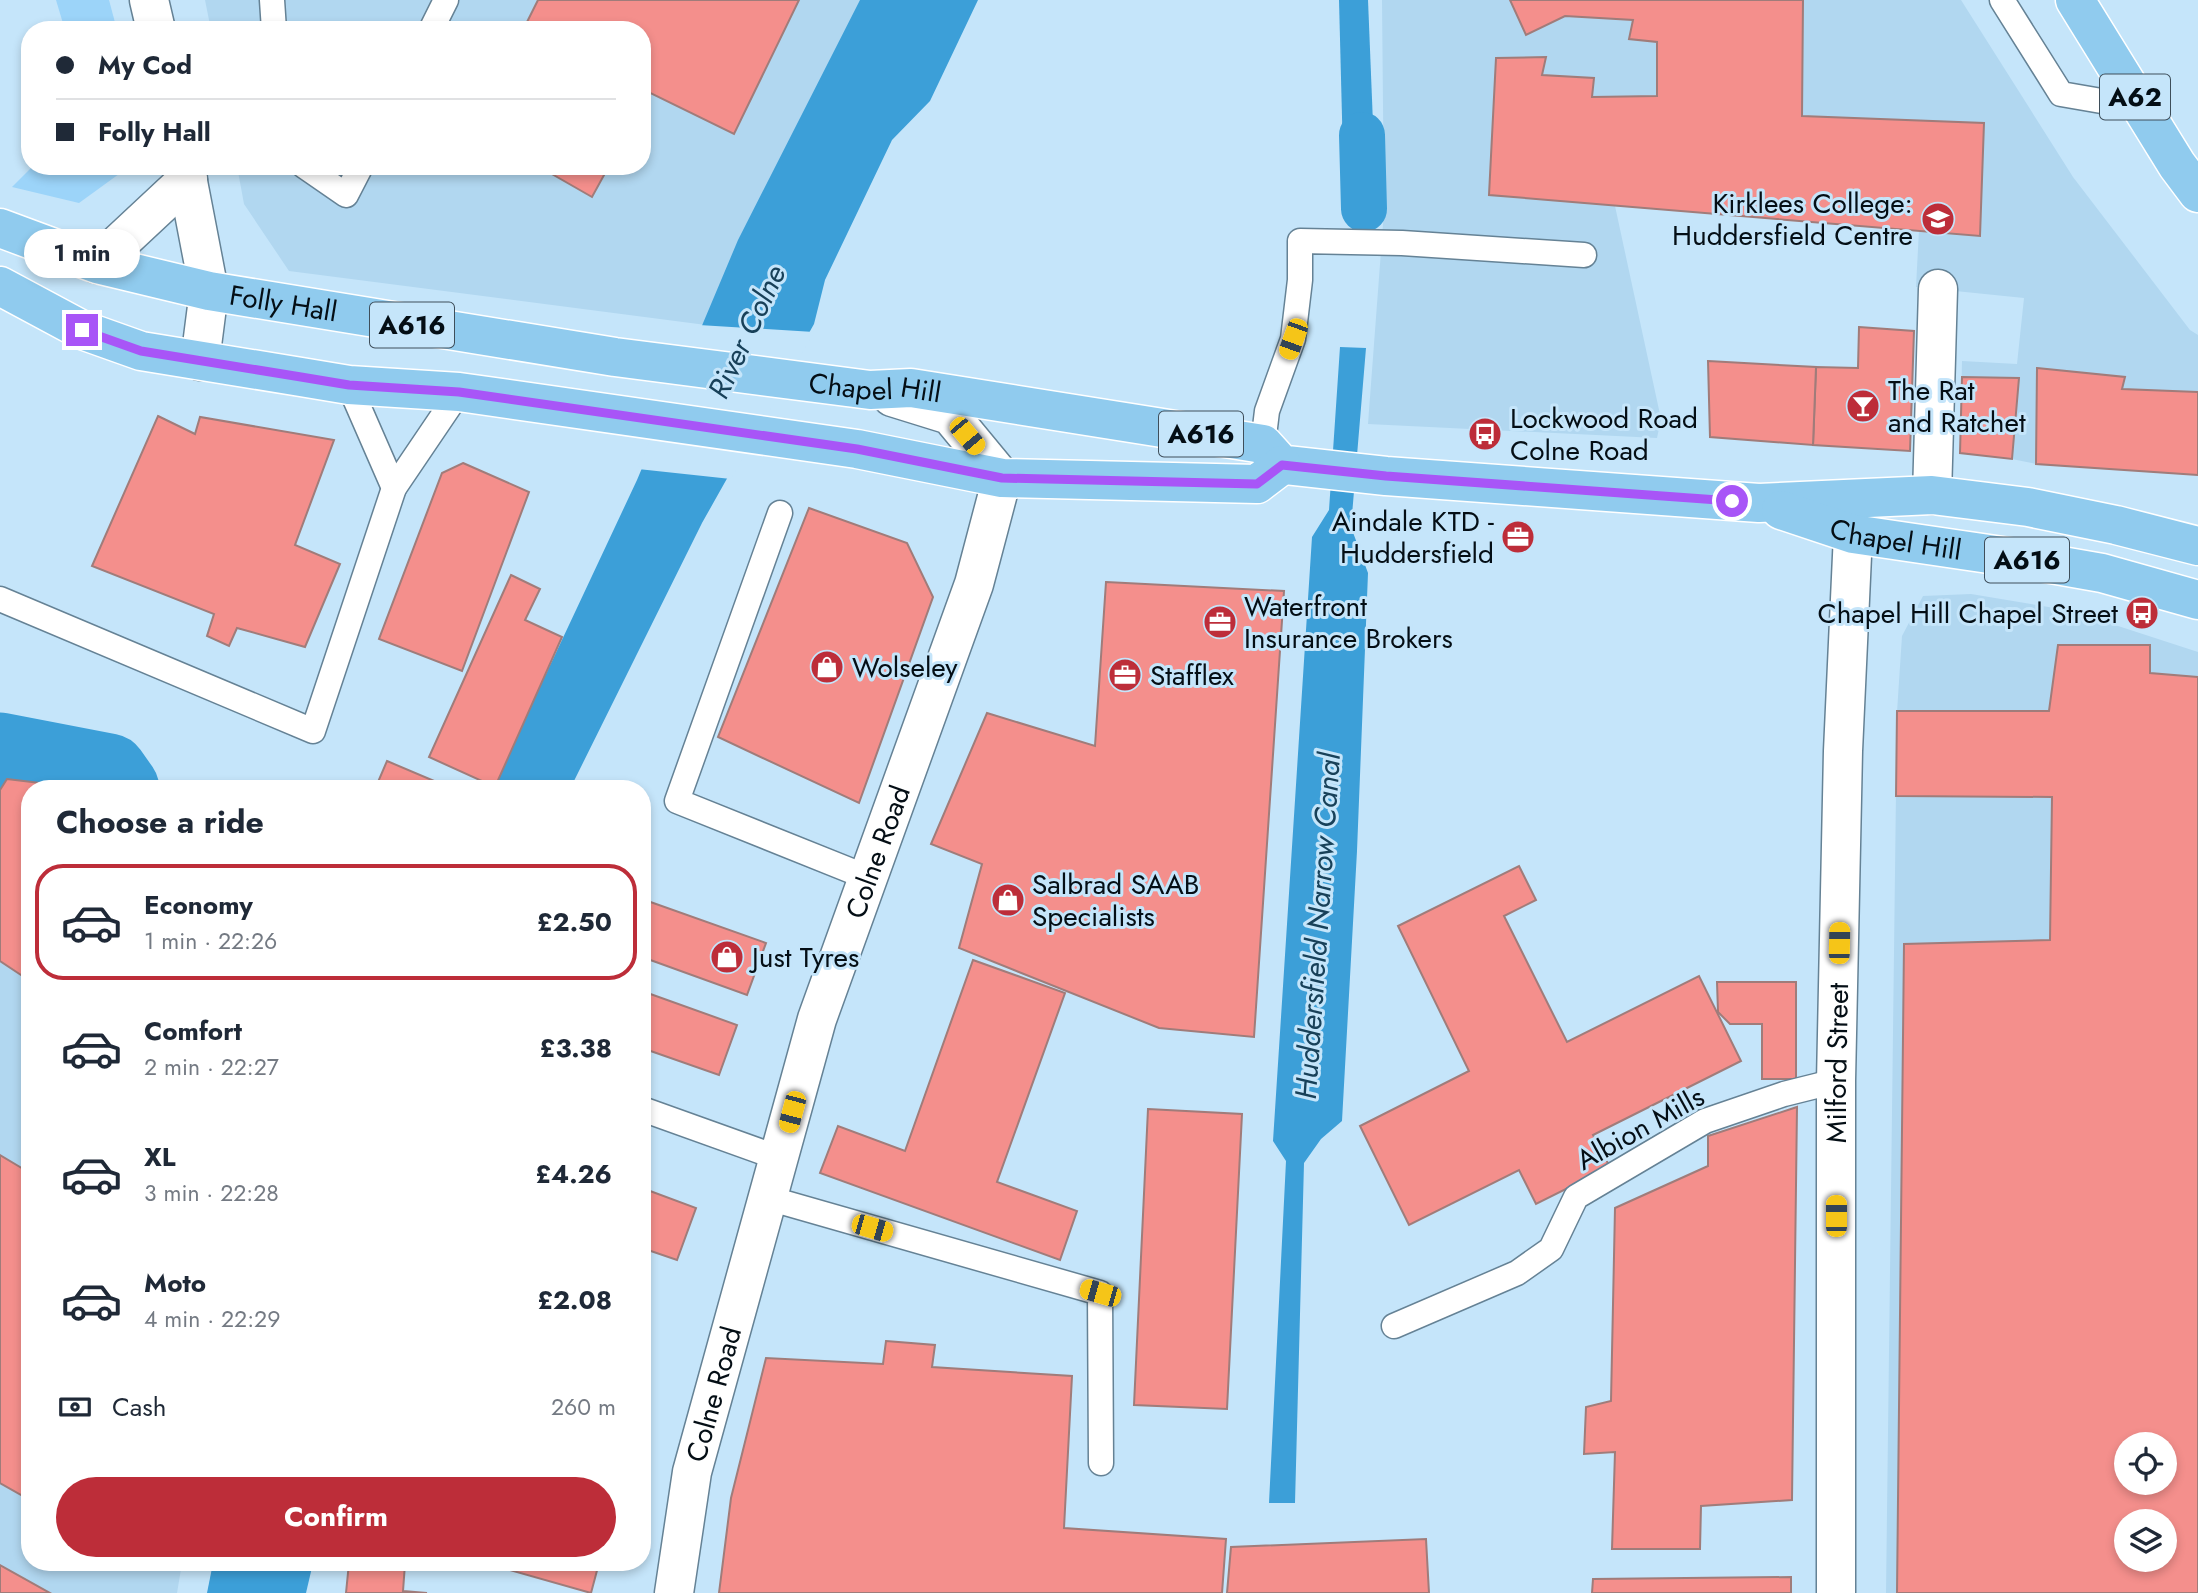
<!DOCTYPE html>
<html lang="en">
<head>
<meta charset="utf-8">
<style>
	body { margin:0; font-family:Jost,sans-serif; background:#f2f2f3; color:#1f2937; height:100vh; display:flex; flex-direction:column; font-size:26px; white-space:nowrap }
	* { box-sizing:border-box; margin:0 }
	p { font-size:23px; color:#747a83 }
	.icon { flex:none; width:38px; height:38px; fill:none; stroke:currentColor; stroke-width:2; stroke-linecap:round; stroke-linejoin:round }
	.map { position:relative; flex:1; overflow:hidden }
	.details { position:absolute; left:21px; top:780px; width:630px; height:791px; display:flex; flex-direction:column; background:#fff; border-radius:28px; box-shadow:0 4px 10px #0003 }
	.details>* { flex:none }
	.banner { position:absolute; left:21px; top:21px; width:630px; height:154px; border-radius:28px; box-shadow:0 4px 10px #0003; display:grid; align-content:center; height:154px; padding:0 35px; background:#fff }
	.fabs { position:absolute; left:2114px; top:1432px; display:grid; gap:14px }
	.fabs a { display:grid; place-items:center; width:63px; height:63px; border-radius:50%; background:#fff; box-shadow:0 4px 10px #0003; font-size:35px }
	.end { position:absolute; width:32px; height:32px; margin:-16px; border:9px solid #a855f7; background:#fff; box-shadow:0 0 0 4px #fff }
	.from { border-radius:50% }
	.bubble { position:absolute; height:49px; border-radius:24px; background:#fff; box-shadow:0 4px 10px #0003; font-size:23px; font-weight:700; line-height:49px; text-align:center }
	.car { position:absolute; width:21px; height:42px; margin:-21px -10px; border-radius:9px; box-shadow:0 0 5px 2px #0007; background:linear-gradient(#f5c518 24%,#345 0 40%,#f5c518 0 76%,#345 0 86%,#f5c518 0) }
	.banner b { display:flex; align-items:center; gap:24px; height:66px; font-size:26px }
	.banner b+b { border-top:2px solid #e0e1e3 }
	.banner i { width:18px; height:18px; background:#1f2937 }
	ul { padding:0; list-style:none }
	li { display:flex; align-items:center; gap:21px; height:116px; margin:0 14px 10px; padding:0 21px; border:4px solid transparent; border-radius:28px }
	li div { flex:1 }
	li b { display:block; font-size:26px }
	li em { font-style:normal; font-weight:700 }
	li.selected { border-color:#bd2d39 }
	li>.icon { width:63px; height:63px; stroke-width:1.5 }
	h2 { padding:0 35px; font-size:32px; line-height:84px }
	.pay { display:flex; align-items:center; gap:18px; height:77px; padding:0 35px; font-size:26px }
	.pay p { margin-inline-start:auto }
	.button { display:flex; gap:14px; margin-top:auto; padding:14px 35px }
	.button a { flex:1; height:80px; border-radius:42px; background:#bd2d39; color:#fff; font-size:28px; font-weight:700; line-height:80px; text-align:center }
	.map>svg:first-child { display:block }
	.built { fill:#b1d7f0; fill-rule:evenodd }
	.green { fill:#9cd4f9 }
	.water { fill:#3c9fd8 }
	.pier { fill:#c5e5fa }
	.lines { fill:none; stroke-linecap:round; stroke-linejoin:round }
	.canal { stroke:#3c9fd8; stroke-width:46 }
	.river { stroke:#3c9fd8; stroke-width:77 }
	.building { fill:#f48f8c; stroke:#a07c7a; stroke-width:2; fill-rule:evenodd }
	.service-casing { stroke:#658295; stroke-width:27 }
	.minor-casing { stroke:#658295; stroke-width:41 }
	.secondary-casing { stroke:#658295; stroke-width:41 }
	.primary-casing { stroke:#fff; stroke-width:41 }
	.service { stroke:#fff; stroke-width:24 }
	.minor { stroke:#fff; stroke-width:38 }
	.secondary { stroke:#fff; stroke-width:38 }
	.primary { stroke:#90cbee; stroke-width:38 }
	.route { stroke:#a855f7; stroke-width:9 }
	.labels { text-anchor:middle; stroke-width:6; stroke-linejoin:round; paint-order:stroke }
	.shield { fill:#c5e5fa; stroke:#3e4e5a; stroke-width:2 }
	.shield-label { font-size:26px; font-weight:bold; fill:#040e15 }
	.poi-label { font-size:28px; fill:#040e15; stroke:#c5e5fa; text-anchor:start }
	.street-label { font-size:28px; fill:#040e15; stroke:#c5e5fa }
	.water-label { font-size:30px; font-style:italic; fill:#184159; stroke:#c5e5fa }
</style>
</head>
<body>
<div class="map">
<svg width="2198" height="1593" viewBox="0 0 2198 1593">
	<rect width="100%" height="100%" fill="#c5e5fa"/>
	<g class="built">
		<path d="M205 0H867L706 325 289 271 244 204 237 166H642V30H211Z"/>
		<path d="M1382 0H1961L2073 177 2190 330 2198 335V475L2036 464 2012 459 1960 453 1962 361 2017 364 2024 298 1916 287 1919 230 1615 206 1661 419 1657 438 1368 424 1384 211Z"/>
		<path d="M1971 594 2072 611 2198 652V1593H1886L1897 712 1902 636 1923 596ZM2126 1444H2165V1482H2126ZM2126 1521H2165V1559H2126Z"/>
		<path d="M0 783 31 789 30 1563H182L177 1593H0Z"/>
	</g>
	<g class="green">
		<path d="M56 0H109L117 30H65Z"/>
		<path d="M33 166H130L79 203 12 187Z"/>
	</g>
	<g class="water">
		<path d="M860 0H978L930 101 892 140 825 280 814 324 702 523 570 789H492L637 480 738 240Z"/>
		<path d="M1339 0H1368L1376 198 1344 195Z"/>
		<path d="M1340 347 1366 348 1351 527 1368 573 1357 851 1342 1121 1321 1139 1304 1163 1295 1503H1269L1286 1161 1273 1141 1312 537 1329 510Z"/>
		<path d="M213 1563H313L306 1593H207Z"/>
	</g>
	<path class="pier" d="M699 325 814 332 731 479 638 469Z"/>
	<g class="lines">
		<path class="canal" d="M1362 135 1364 209"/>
		<path class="river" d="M0 751 109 772 121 789"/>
	</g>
	<g class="building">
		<path d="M538 0H799L734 134 642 89V30H523Z"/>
		<path d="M1510 0H1803L1802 116 1984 123 1980 236 1489 195 1496 58 1546 57 1542 75 1594 78 1592 97 1657 96V42L1629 39 1633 20 1565 16 1526 35Z"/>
		<path d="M538 166H609L592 197Z"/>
		<path d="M1859 327 1914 331 1910 451 1813 445 1816 367 1858 368Z"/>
		<path d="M1708 361 1816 367 1813 445 1710 437Z"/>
		<path d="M2037 368 2125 377 2122 389 2198 392V475L2036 464Z"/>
		<path d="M1962 377 2019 378 2012 459 1960 453Z"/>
		<path d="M158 416 195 434 200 417 334 440 295 545 340 564 305 647 237 628 229 646 207 636 214 614 92 566Z"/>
		<path d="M463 463 529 492 462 671 379 639 442 473Z"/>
		<path d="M809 508 907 543 933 597 859 803 718 737Z"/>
		<path d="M511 575 540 589 525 620 562 637 495 787 429 757Z"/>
		<path d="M1106 582 1284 591 1254 1037 1159 1028 959 948 982 864 931 844 987 713 1095 746Z"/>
		<path d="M2058 645H2150V673L2198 677V1593H1897L1904 944 2050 940 2052 797 1896 796 1897 711H2049ZM2126 1444H2165V1482H2126ZM2126 1521H2165V1559H2126Z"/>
		<path d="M387 761 453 789H375Z"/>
		<path d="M7 779 40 783 49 789H30V981L0 961V790Z"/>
		<path d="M1519 866 1536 900 1504 916 1567 1042 1699 976 1741 1061 1593 1135 1610 1167 1536 1204 1519 1170 1409 1225 1360 1126 1469 1071 1398 926Z"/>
		<path d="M642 899 766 943 747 995 642 957Z"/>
		<path d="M973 960 1065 993 997 1182 1077 1211 1060 1260 820 1173 838 1126 905 1151Z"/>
		<path d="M1717 982H1796V1079H1762V1024H1730L1718 1012Z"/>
		<path d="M642 991 737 1025 719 1075 642 1048Z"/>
		<path d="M1797 1107 1792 1500 1701 1506 1700 1549H1612L1615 1452 1584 1454 1586 1407 1611 1401 1615 1208 1708 1166V1136Z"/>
		<path d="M1148 1109 1242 1114 1227 1409 1134 1405Z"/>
		<path d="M0 1155 30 1173V1500L0 1483Z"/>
		<path d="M642 1188 696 1208 677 1260 642 1248Z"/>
		<path d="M886 1341 935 1345 932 1367 1072 1376 1064 1528 1226 1539 1222 1593H719L731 1498 766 1358 883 1364Z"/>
		<path d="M1426 1539 1429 1593H1227L1231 1547Z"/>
		<path d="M349 1563 405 1564 403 1591 427 1593H346Z"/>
		<path d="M485 1563H599L591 1593Z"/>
		<path d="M0 1565 50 1593H0Z"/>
		<path d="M1791 1577V1593H1592L1593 1579Z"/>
	</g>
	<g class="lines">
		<defs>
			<g id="service">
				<path d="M272 0 274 30"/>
				<path d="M2002 0 2061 94 2142 108"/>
				<path d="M431 30 446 0"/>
				<path d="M304 166 346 195 361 166"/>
				<path d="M349 385 394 488"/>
				<path d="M1263 444 1267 411 1293 339 1300 280V241L1402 243 1584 255"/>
				<path d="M780 513 677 801 869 878"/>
				<path d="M0 599 313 731 394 488 459 392"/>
				<path d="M642 1109 779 1158"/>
				<path d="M768 1198 1100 1293 1101 1463"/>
				<path d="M1394 1326 1517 1273 1551 1249 1576 1197 1705 1121 1784 1094 1836 1081"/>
			</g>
			<g id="minor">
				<path d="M1932 495 1938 289"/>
				<path id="s1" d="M1836 1593V1081L1843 751 1853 534"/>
			</g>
			<g id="secondary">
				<path d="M149 0 156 30"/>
				<path d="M185 166 209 291 200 361"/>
				<path d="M97 264 188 179"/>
				<path id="s2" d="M674 1593 692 1472 817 1019 974 584 1002 478 950 415 892 397"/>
			</g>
			<g id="primary">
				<path d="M2075 0 2177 165 2198 193"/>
				<path id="s3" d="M0 228 97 264 209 291 615 357 870 390 911 388 1263 444 1282 465H1286L1386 476 1759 503 1932 495 2028 507 2116 525 2198 546"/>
				<path d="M0 286 82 330 141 351 301 377 349 385 459 392 857 449 1002 478 1257 484 1282 465"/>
				<path id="s4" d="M1781 510 1853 534 2016 558 2102 573 2198 600"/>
			</g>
		</defs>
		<use href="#service" class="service-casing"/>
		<use href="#minor" class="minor-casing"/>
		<use href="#secondary" class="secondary-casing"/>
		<use href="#primary" class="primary-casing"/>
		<use href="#service" class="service"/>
		<use href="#minor" class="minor"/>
		<use href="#secondary" class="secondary"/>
		<use href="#primary" class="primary"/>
	</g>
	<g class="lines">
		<path class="route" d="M82 330 141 351 301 377 349 385 459 392 857 449 1002 478 1257 484 1282 465 1386 476 1732 501"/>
	</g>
	<defs>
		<symbol id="university-disc" viewBox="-11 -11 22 22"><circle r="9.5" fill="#bd2d39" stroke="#c5e5fa"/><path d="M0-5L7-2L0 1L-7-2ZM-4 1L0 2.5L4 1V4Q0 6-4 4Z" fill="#fff"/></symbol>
		<symbol id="bar-disc" viewBox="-11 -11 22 22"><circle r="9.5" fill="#bd2d39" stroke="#c5e5fa"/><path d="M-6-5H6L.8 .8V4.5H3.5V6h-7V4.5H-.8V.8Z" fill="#fff"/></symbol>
		<symbol id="bus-disc" viewBox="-11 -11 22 22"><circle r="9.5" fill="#bd2d39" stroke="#c5e5fa"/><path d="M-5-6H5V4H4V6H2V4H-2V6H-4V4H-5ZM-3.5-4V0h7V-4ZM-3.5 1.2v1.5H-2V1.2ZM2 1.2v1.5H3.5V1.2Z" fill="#fff"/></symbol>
		<symbol id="office-disc" viewBox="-11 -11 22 22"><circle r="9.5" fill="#bd2d39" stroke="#c5e5fa"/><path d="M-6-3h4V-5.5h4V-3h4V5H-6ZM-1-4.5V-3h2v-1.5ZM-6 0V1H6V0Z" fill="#fff"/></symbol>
		<symbol id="shop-disc" viewBox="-11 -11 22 22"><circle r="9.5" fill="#bd2d39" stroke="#c5e5fa"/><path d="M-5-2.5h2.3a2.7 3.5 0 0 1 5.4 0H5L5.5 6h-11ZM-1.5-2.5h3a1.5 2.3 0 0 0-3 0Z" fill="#fff"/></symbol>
	</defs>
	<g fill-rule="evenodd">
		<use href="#university-disc" x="1919" y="200" width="38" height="38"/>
		<use href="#bar-disc" x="1844" y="387" width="38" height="38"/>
		<use href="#bus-disc" x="1466" y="415" width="38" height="38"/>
		<use href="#office-disc" x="1499" y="518" width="38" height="38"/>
		<use href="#bus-disc" x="2123" y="594" width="38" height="38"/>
		<use href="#office-disc" x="1201" y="603" width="38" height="38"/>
		<use href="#shop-disc" x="808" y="648" width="38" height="38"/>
		<use href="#office-disc" x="1106" y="656" width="38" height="38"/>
		<use href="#shop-disc" x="989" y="881" width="38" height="38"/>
		<use href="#shop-disc" x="708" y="938" width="38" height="38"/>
	</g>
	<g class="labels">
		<g class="shield">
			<rect x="2100" y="74.5" width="70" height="45" rx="5"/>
			<rect x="370" y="302.5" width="84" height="45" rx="5"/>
			<rect x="1159" y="411.5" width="84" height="45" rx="5"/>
			<rect x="1985" y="537.5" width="84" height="45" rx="5"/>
		</g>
		<g class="shield-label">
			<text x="2135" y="106">A62</text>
			<text x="412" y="334">A616</text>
			<text x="1201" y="443">A616</text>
			<text x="2027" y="569">A616</text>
		</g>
		<g class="poi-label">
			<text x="1913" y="213" text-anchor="end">Kirklees College:<tspan x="1913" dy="32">Huddersfield Centre</tspan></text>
			<text x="1888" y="400">The Rat<tspan x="1888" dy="32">and Ratchet</tspan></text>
			<text x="1510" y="428">Lockwood Road<tspan x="1510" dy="32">Colne Road</tspan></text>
			<text x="1494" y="531" text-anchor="end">Aindale KTD -<tspan x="1494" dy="32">Huddersfield</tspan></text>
			<text x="1244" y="616">Waterfront<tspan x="1244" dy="32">Insurance Brokers</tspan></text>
			<text x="2118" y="623" text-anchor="end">Chapel Hill Chapel Street</text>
			<text x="852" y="677">Wolseley</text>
			<text x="1150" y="685">Stafflex</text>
			<text x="1032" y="894">Salbrad SAAB<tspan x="1032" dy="32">Specialists</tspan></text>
			<text x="752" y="967">Just Tyres</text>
		</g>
		<g class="street-label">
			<text dy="10" stroke="none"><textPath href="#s3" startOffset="294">Folly Hall</textPath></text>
			<text dy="10" stroke="none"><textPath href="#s3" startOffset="892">Chapel Hill</textPath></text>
			<text dy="10" stroke="none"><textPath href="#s4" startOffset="119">Chapel Hill</textPath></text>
			<text dy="10" stroke="none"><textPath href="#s2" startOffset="770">Colne Road</textPath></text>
			<text dy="10" stroke="none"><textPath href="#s1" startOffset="530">Milford Street</textPath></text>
			<text transform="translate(1640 1128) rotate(-29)" y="10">Albion Mills</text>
			<text dy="10" stroke="none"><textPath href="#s2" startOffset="203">Colne Road</textPath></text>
		</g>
		<g class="water-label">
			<text transform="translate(747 332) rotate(-65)" y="10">River Colne</text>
			<text transform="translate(1318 926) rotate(-86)" y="10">Huddersfield Narrow Canal</text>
		</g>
	</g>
</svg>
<div class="fabs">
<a><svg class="icon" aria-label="locate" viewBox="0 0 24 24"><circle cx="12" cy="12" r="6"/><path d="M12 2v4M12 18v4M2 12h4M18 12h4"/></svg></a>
<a><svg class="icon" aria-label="layers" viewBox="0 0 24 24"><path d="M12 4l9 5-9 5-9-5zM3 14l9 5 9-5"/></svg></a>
</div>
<i class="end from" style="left:1732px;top:501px"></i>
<i class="end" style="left:82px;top:330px"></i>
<div class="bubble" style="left:24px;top:229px;width:116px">1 min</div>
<i class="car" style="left:1293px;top:339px;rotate:200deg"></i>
<i class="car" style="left:967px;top:436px;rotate:140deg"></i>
<i class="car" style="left:1839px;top:943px;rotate:1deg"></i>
<i class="car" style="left:792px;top:1112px;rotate:195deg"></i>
<i class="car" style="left:1836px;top:1216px;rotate:0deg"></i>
<i class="car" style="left:872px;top:1228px;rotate:106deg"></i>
<i class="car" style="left:1100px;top:1293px;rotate:286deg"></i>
<div class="banner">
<b><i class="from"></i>My Cod</b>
<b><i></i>Folly Hall</b>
</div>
<section class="details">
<h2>Choose a ride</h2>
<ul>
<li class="selected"><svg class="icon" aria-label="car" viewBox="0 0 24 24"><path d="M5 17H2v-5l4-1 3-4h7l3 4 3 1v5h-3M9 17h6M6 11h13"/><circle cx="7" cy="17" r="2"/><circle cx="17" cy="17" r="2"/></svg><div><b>Economy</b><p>1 min · 22:26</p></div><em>£2.50</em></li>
<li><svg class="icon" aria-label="car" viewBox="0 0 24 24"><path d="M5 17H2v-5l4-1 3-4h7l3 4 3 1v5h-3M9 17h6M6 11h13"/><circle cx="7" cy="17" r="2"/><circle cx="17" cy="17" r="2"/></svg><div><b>Comfort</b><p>2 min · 22:27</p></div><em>£3.38</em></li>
<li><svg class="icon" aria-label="car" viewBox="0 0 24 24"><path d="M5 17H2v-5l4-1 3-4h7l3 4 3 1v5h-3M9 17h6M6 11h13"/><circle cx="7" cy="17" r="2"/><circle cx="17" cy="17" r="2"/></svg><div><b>XL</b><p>3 min · 22:28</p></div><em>£4.26</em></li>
<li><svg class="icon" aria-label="car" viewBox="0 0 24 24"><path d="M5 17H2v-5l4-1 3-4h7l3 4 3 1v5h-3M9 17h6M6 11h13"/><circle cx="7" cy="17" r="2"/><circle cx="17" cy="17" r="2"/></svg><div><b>Moto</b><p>4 min · 22:29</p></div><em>£2.08</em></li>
</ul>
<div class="pay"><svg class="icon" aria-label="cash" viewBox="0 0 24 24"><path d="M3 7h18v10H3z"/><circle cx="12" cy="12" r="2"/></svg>Cash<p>260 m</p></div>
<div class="button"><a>Confirm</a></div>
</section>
</div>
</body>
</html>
